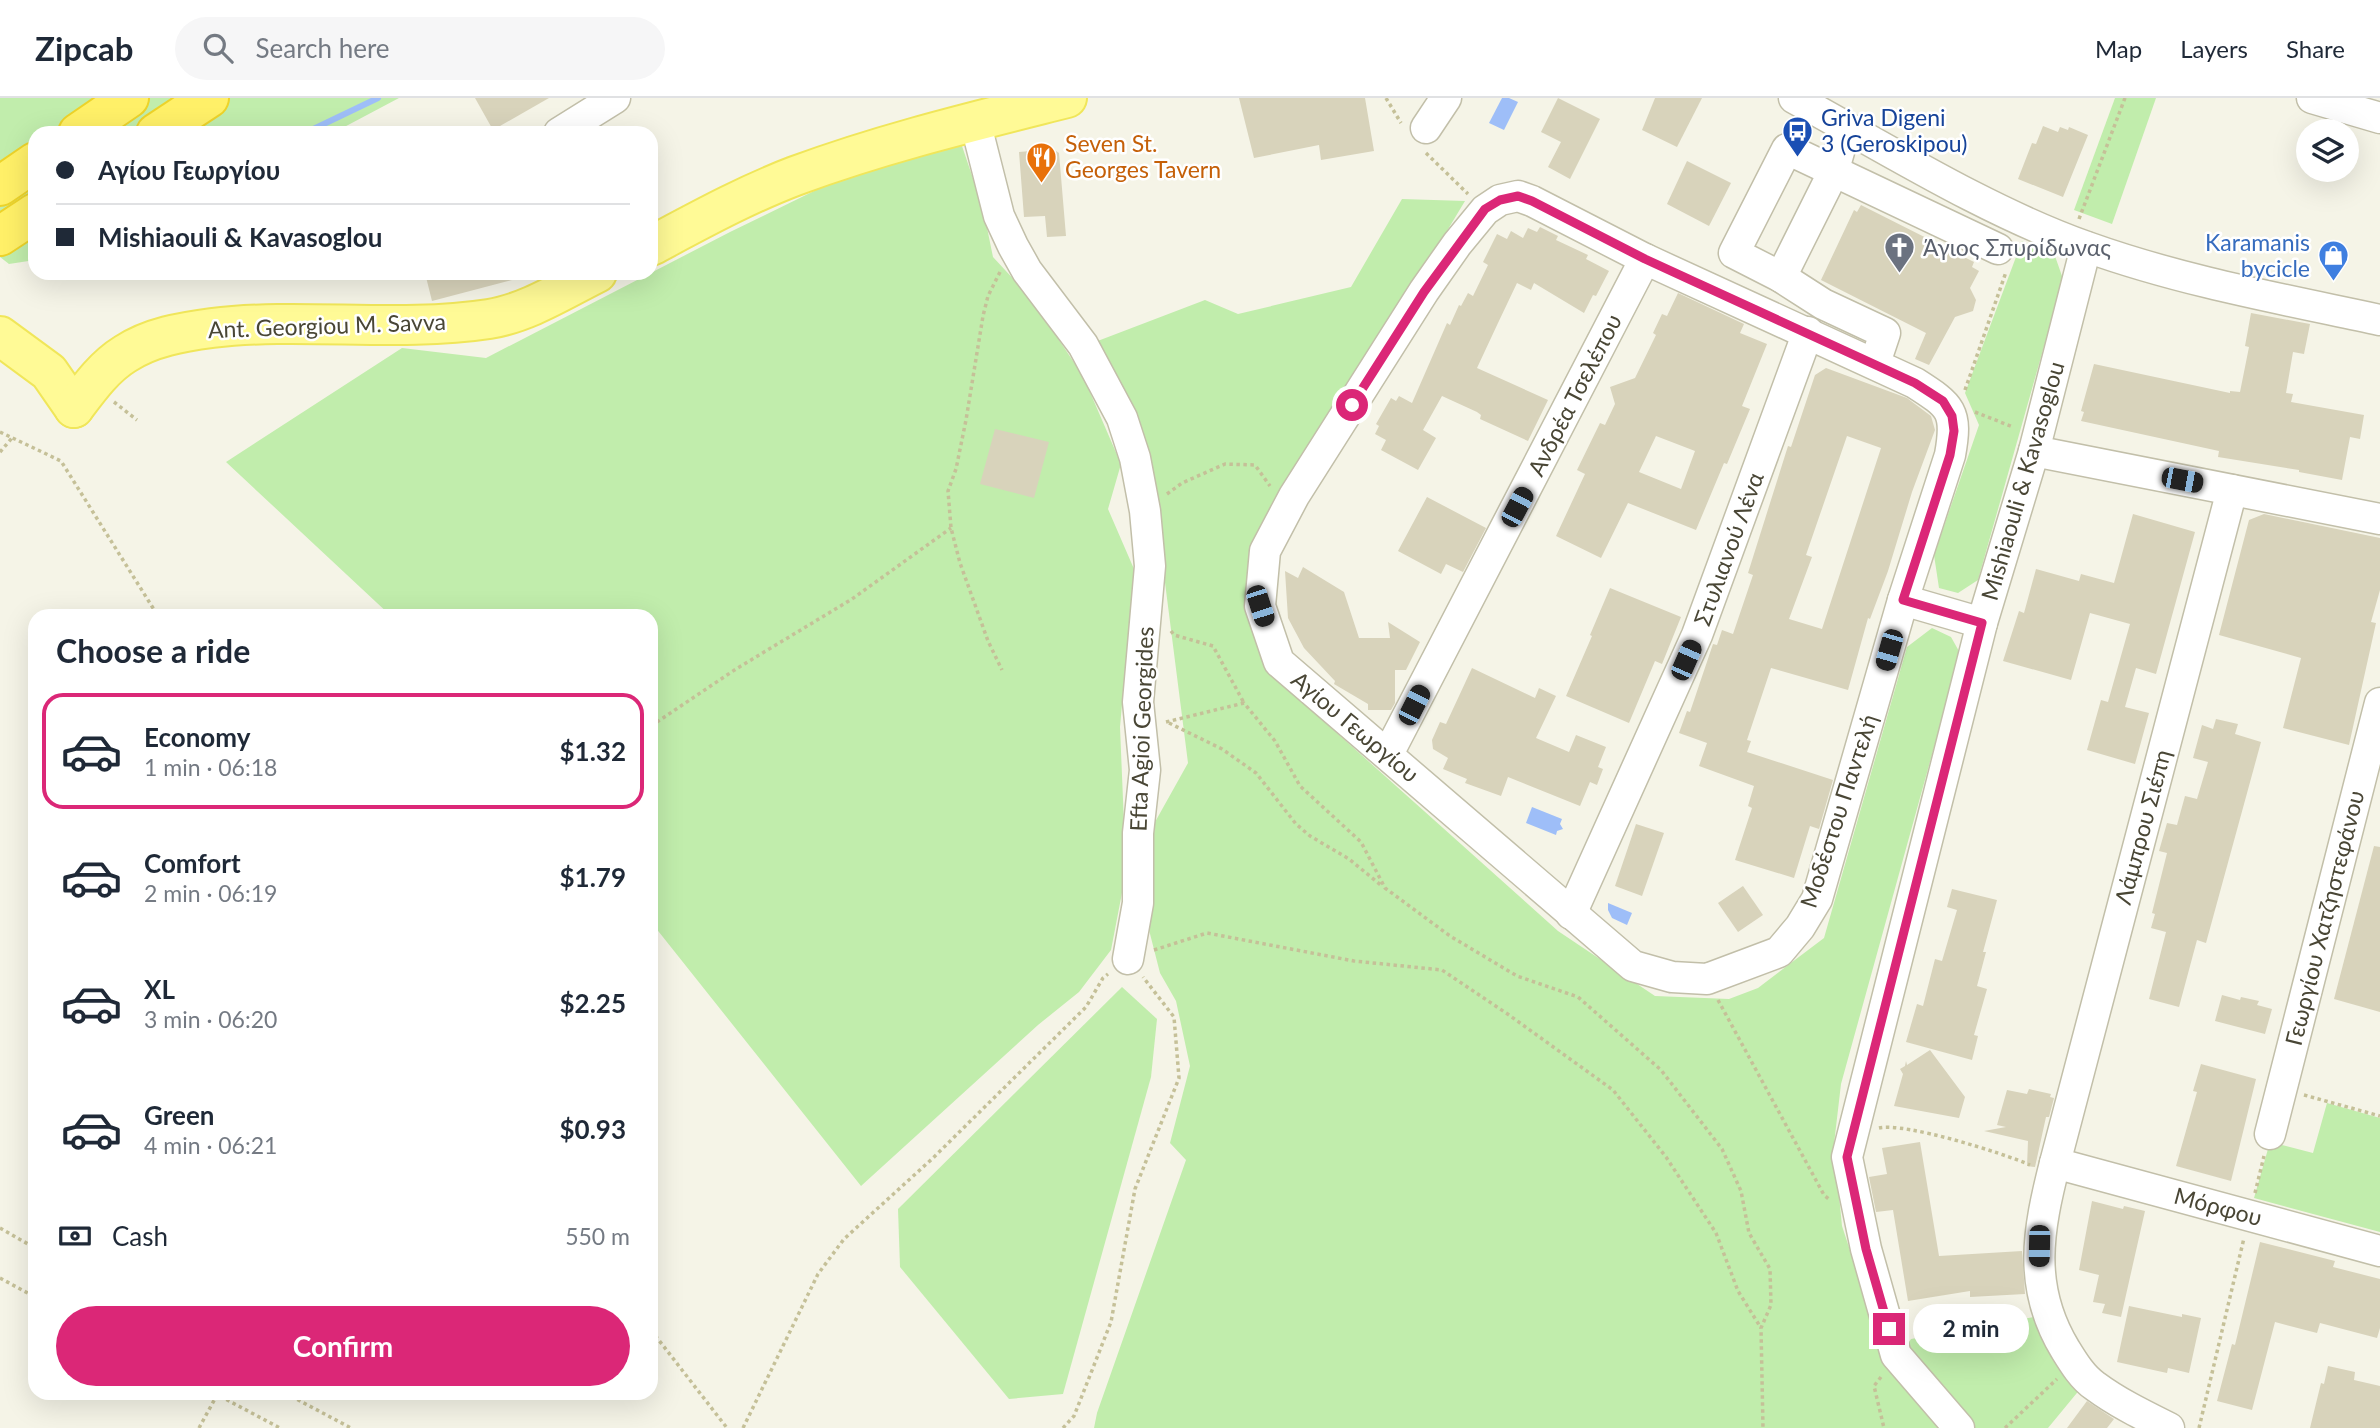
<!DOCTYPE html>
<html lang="en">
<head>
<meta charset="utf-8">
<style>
	body { margin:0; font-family:Lato,sans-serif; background:#f6f6f7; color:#1f2937; height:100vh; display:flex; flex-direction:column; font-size:26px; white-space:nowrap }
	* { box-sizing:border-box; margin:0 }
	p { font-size:23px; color:#747a83 }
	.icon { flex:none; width:38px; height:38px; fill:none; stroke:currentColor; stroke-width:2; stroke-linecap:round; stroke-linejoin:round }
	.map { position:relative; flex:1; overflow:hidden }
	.panel { position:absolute; left:28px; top:511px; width:630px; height:791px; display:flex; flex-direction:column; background:#fff; border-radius:21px; box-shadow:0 7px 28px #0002 }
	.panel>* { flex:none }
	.banner { position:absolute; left:28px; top:28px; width:630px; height:154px; border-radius:21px; box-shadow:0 7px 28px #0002; display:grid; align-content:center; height:154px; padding:0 28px; background:#fff }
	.fabs { position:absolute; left:2296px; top:21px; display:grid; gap:14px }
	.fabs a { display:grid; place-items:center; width:63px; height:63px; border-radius:50%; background:#fff; box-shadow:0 7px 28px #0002; font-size:35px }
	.end { position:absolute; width:32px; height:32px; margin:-16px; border:9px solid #db2777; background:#fff; box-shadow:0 0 0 4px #fff }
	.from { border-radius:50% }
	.bubble { position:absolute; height:49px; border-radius:24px; background:#fff; box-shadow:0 7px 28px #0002; font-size:23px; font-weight:700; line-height:49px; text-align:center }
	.car { position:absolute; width:21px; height:42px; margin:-21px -10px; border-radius:9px; box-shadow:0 0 5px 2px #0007; background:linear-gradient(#222 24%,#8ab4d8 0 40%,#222 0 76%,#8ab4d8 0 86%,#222 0) }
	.banner b { display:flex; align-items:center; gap:24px; height:66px; font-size:26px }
	.banner b+b { border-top:2px solid #e0e1e3 }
	.banner i { width:18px; height:18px; background:#1f2937 }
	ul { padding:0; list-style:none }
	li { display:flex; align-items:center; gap:21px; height:116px; margin:0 14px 10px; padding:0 14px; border:4px solid transparent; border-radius:21px }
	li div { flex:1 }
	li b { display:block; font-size:26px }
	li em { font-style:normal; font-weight:700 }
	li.active { border-color:#db2777 }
	li>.icon { width:63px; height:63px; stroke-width:1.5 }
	h2 { padding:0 28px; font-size:32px; line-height:84px }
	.pay { display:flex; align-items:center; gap:18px; height:77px; padding:0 28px; font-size:26px }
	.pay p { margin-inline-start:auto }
	.primary-button { display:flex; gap:14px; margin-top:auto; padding:14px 28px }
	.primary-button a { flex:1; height:80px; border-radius:42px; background:#db2777; color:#fff; font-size:28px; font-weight:700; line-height:80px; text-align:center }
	header { display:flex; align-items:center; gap:42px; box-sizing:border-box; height:98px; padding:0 35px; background:#fff; border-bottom:2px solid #e0e1e3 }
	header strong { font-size:33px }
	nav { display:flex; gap:38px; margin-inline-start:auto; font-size:24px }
	.search { width:490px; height:63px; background:#f6f6f7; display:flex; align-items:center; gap:18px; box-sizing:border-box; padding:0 24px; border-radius:38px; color:#747a83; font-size:26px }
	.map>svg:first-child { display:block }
	.green { fill:#c1edac }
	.water { fill:#9ebef8 }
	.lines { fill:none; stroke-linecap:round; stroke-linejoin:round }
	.stream { stroke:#9ebef8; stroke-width:6 }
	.building { fill:#d8d3bb; fill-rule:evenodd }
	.minor-casing { stroke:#c2bfa9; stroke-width:33 }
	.major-casing { stroke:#f0e65a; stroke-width:42 }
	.highway-casing { stroke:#edd329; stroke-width:42 }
	.path { stroke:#c5c098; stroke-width:3.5; stroke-dasharray:3.5 3.5; stroke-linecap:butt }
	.minor { stroke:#fff; stroke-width:30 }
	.major { stroke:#fffa96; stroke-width:38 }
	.highway { stroke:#fff068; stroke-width:38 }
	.route { stroke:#db2777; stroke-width:9 }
	.labels { text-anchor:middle; stroke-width:5; stroke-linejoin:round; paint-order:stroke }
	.transit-label { font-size:23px; fill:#164399; stroke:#fff; text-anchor:start }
	.food-label { font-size:23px; fill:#c56008; stroke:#fff; text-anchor:start }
	.shop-label { font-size:23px; fill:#366cbe; stroke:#fff; text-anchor:end }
	.worship-label { font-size:23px; fill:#5b616d; stroke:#fff; text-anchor:start }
	.street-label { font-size:23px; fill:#494635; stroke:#fff }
</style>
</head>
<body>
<header>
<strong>Zipcab</strong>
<div class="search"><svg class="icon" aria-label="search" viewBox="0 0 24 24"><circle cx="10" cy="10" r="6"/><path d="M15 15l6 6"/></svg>Search here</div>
<nav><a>Map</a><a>Layers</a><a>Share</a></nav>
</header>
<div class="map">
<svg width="2380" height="1330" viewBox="0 0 2380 1330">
	<rect width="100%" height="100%" fill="#f5f4e7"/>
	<g class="green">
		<path d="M0 0H399L333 35H35V162L9 166 0 159Z"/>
		<path d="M2115 0H2156L2112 126 2074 112Z"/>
		<path d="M962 48 983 110 993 159 1031 200 1083 278 1121 366 1108 411 1134 471 1120 629 1126 774 1111 852 1079 894 1038 927 861 1088 651 824V518H391L226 364 402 250 486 260 730 134 857 72Z"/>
		<path d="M1402 101 1465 103 1257 449 1271 576 1558 833 1655 898 1729 901 1758 890 1824 840 1907 549 1932 530 1951 539 1960 555 1841 986 1834 1046 1842 1128 1880 1243 1900 1258 1911 1241 2040 1218 2081 1290 2048 1330H1094L1097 1315 1186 1062 1170 1045 1190 968 1176 903 1160 875 1148 828 1150 733 1188 665 1156 414 1095 244 1205 202 1238 216 1351 189Z"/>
		<path d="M2022 143 2055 158 2063 181 1978 482 1958 495 1939 490 1934 457 1979 327 1965 295Z"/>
		<path d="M1122 889 1157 921 1151 979 1063 1296 1009 1301 900 1169 898 1111Z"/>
		<path d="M2327 1005 2380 1020V1134L2254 1100 2270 1044 2313 1055Z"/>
	</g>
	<g class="water">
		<path d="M1502 0H1509L1518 4 1504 32 1489 25Z"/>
		<path d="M1532 709 1562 721 1560 726 1563 731 1557 733 1556 737 1526 725Z"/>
		<path d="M1608 805 1632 815 1627 827 1612 820 1608 812Z"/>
	</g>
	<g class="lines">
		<path class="stream" d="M305 35 378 0"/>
	</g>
	<g class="building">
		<path d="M475 0H549L493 32Z"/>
		<path d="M1239 0H1365L1374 53 1321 62 1319 47 1254 60Z"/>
		<path d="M1558 0 1600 21 1570 81 1548 69 1561 44 1541 34Z"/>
		<path d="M1655 0H1702L1677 49 1642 32Z"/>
		<path d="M2043 28 2058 34 2060 29 2068 32 2069 29 2088 37 2063 99 2018 81 2032 45 2036 46Z"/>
		<path d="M1053 51 1059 55 1066 138 1047 139 1045 118 1024 119 1019 54Z"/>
		<path d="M1687 63 1731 85 1709 128 1667 106Z"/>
		<path d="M1861 107 1974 164 1972 169 1979 173 1970 190 1976 202 1973 213 1955 219 1929 267 1915 261 1926 235 1821 182 1854 112 1857 114Z"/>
		<path d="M1540 129 1558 138 1556 142 1588 157 1586 161 1609 173 1596 198 1593 197 1584 215 1534 185 1531 192 1517 185 1498 225 1477 270 1548 302 1528 343 1480 321 1481 317 1477 314 1442 298 1423 332 1436 340 1418 372 1381 352 1386 342 1375 336 1379 328 1376 326 1391 300 1396 303 1399 298 1412 305 1447 225 1450 227 1459 207 1461 208 1468 195 1473 198 1488 167 1483 164 1497 136 1507 141 1511 133 1523 140 1528 130 1537 134Z"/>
		<path d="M425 175H515L516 181 432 203Z"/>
		<path d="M1678 195 1744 226 1740 235 1767 246 1742 308 1750 311 1727 366 1724 365 1696 432 1628 405 1601 460 1556 438 1585 376 1577 372 1600 325 1605 327 1615 306 1610 289 1635 280 1656 237 1653 235 1662 216 1667 218ZM1656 338 1695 353 1681 391 1639 374Z"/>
		<path d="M2251 215 2310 226 2304 256 2293 254 2286 295 2293 296 2291 304 2364 317 2360 341 2350 339 2342 382 2299 374V372L2218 359 2219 353 2081 323 2084 314 2081 313 2094 266 2230 295V293L2240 294 2249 249 2245 248Z"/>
		<path d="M1826 270 1907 300 1931 318 1935 332 1912 394 1888 473 1870 521 1868 520 1848 592 1771 570 1747 642 1751 643 1747 654 1833 682 1819 731 1810 728 1794 780 1735 762 1752 710 1748 708 1754 688 1699 668 1707 645 1679 635 1687 613 1690 614 1713 546 1717 547 1722 532 1733 536 1753 477 1748 475 1788 348 1791 349 1815 277ZM1847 338 1881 350 1822 531 1789 521 1812 459 1806 457Z"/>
		<path d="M995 331 1049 344 1034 400 980 386Z"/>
		<path d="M1427 399 1486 430 1463 474 1446 466 1441 476 1398 453Z"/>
		<path d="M2133 416 2195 434 2156 576 2136 570 2125 609 2149 615 2135 666 2087 652 2101 602 2108 604 2130 526 2090 515 2071 582 2003 563 2019 513 2024 515 2036 471 2079 483 2081 476 2114 485Z"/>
		<path d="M2264 416 2380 440V492L2371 524 2376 525 2349 647 2283 630 2301 560 2219 537 2249 422Z"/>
		<path d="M1303 469 1344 494 1359 540H1390L1388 524 1420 544 1406 572H1395V605L1391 612H1368V606L1334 586 1335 583 1304 550 1288 520 1285 473 1298 480Z"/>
		<path d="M1610 490 1681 519 1662 566 1655 563 1629 625 1566 598 1592 538 1590 537Z"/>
		<path d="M1472 570 1535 600 1539 590 1556 598 1536 640 1569 654 1576 637 1606 649 1598 669 1603 671 1597 687 1590 684 1580 708 1508 679 1501 698 1465 685 1467 681 1443 671 1448 660 1433 651 1432 642 1440 624 1446 626Z"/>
		<path d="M2216 621 2238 626 2235 636 2261 644 2206 845 2197 842 2179 909 2149 901 2166 834 2151 830 2155 816 2152 815 2167 755 2159 753 2167 725 2177 727 2185 698 2197 701 2208 664 2193 660 2202 627 2213 631Z"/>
		<path d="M1636 726 1664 735 1642 798 1615 788Z"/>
		<path d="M2374 748 2380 749V914L2334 901Z"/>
		<path d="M1743 788 1763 817 1738 834 1718 805Z"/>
		<path d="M1952 791 1997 802 1983 854H1986L1977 888 1987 891 1974 937 1978 938 1972 962 1906 944 1917 906 1923 908 1935 861 1942 863 1957 812 1947 809Z"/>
		<path d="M2222 897 2240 902 2241 899 2259 903 2257 907 2272 911 2265 936 2215 923Z"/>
		<path d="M1930 952 1965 999 1959 1020 1894 1008 1903 976 1900 971 1905 968 1906 963 1907 967Z"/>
		<path d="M2201 966 2256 981 2231 1083 2176 1068 2197 994 2193 993Z"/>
		<path d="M2029 991 2051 996 2050 999 2054 1000 2049 1019H2046L2035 1069 2027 1068 2028 1043 1984 1033 2006 1029 1997 1027 2007 992 2027 996Z"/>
		<path d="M1920 1044 1939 1158 2022 1153 2025 1196 1970 1199V1193L1908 1203 1893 1112 1876 1114 1869 1079 1887 1076 1882 1050Z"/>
		<path d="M2092 1103 2123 1111 2124 1108 2145 1113 2121 1219 2102 1215 2105 1206 2093 1204 2099 1177 2079 1172Z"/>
		<path d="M2260 1144 2335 1163 2333 1169 2380 1181V1230L2377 1240 2320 1225 2317 1235 2275 1224 2252 1312 2217 1303 2232 1246 2235 1247Z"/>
		<path d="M2129 1208 2182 1219V1216L2201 1220 2189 1275 2168 1270 2167 1275 2117 1264Z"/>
		<path d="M2328 1268 2355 1274 2354 1282 2380 1288V1330H2310L2321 1285 2324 1286Z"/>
		<path d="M2087 1303 2114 1321 2107 1330H2067Z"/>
	</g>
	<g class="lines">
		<defs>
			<g id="minor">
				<path d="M1794 0C1887 51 1988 114 2087 149 2182 183 2282 201 2380 222"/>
				<path d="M2312 0 2380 20"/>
				<path d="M975 23 999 118 1013 148 1027 173 1083 247 1122 320 1135 360 1145 413 1150 468 1138 604 1145 672 1138 735V805L1128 861"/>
				<path d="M1426 30 1446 0"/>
				<path d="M559 35 615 0"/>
				<path d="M1518 98 1532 103 1645 161 1915 285C1951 308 1958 313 1950 357L1903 502 1817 801 1800 829 1779 854 1707 881 1672 879 1633 868 1279 564 1260 508 1265 453 1294 398 1424 193 1457 146 1485 112 1500 102Z"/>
				<path d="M1781 179 1833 75 1846 29"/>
				<path d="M1875 265 1885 235 1823 206 1781 179 1734 155 1787 51 1998 151"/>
				<path d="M2034 353 2380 421"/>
				<path d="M1903 502 1982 525"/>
				<path d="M1388 656 1645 161"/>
				<path d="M1571 816 1697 537 1808 234"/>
				<path d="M2270 1036 2380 605"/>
				<path d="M2055 1065 2380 1153"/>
				<path d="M1959 1330 1896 1257 1866 1151 1847 1059 1982 525 2034 353 2086 149"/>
				<path d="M2169 1330C2143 1317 2118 1305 2095 1288 2082 1279 2073 1264 2065 1251 2027 1188 2038 1132 2055 1065L2232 392"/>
			</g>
			<g id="major">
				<path d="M651 148C698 123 745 97 795 78 884 45 976 23 1067 0"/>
				<path d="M0 238 49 274 74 310"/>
				<path d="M74 310C89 290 104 269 125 256 151 239 182 234 212 230 304 219 397 235 489 221 527 215 563 192 597 175"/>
			</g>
			<g id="highway">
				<path d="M78 35 129 0"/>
				<path d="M156 35 209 0"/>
				<path d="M0 88 35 64"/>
				<path d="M0 138 35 115"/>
			</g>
		</defs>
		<use href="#minor" class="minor-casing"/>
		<use href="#major" class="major-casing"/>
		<use href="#highway" class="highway-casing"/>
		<g class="path">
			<path d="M1386 0 1401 25"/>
			<path d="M1426 55 1468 96"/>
			<path d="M2079 121 2125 0"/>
			<path d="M1000 174 988 198 983 218 966 322 956 371 948 393 951 430 960 465 988 543 1002 572"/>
			<path d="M1965 292 2006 174"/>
			<path d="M114 304 137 322"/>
			<path d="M1975 314 2013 329"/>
			<path d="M0 334 61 363 158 518"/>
			<path d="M0 354 12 340"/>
			<path d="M1167 396 1182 385 1225 366 1255 367 1270 388"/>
			<path d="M1171 533 1174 537 1213 548 1244 605"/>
			<path d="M1166 624 1244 605 1275 643 1300 688 1361 744 1385 790 1450 838 1517 878 1578 899 1661 972 1722 1051 1741 1093 1749 1135 1770 1171 1771 1207 1761 1230 1763 1330"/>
			<path d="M1169 625 1222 651 1256 675 1296 726 1310 738 1349 761 1382 788"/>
			<path d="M651 628 736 571 852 501 951 430"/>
			<path d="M1154 852 1207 835 1354 863 1442 872 1509 917 1613 992 1666 1059 1716 1135 1738 1193 1761 1230"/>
			<path d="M1718 902 1824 1097 1830 1102"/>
			<path d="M2304 997 2380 1018"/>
			<path d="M1879 1030C1904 1024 2003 1055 2030 1067"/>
			<path d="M2255 1095 2264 1058"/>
			<path d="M0 1130 35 1150"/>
			<path d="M0 1180 35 1199"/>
			<path d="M651 1232 727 1330"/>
			<path d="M1881 1279 1874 1288 1884 1330"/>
			<path d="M214 1295 280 1330"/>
			<path d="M285 1295 351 1330"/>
			<path d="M199 1330 217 1297"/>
			<path d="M743 1330 818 1176 844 1141 933 1060 1086 909 1103 880 1108 876"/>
			<path d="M1063 1330 1074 1318 1111 1224 1135 1091 1179 980 1174 919 1143 879"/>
			<path d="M2005 1330 2057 1281"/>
			<path d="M2199 1330 2244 1140"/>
		</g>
		<use href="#minor" class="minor"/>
		<use href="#major" class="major"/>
		<use href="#highway" class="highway"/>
	</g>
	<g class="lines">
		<path class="route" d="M1352 307 1424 194 1485 111 1500 102 1518 98 1532 103 1645 161 1915 285 1943 303 1952 318 1954 333 1950 357 1903 502 1982 525 1847 1059 1866 1151 1889 1231"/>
	</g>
	<defs>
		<symbol id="bus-pin" viewBox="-11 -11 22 30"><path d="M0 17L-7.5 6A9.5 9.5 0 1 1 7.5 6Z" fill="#1a4fb4" stroke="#fff"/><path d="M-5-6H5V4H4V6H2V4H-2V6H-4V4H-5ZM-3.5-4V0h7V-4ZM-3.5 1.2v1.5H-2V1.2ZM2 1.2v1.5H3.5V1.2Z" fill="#fff"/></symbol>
		<symbol id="restaurant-pin" viewBox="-11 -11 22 30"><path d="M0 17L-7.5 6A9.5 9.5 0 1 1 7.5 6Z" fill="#e8710a" stroke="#fff"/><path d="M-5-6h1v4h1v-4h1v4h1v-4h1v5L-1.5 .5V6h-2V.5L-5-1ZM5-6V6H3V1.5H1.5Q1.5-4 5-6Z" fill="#fff"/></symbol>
		<symbol id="church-pin" viewBox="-11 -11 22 30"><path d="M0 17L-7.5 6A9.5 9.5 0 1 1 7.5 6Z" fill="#6b7280" stroke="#fff"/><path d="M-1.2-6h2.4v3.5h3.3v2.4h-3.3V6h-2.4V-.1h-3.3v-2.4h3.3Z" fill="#fff"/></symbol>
		<symbol id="shop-pin" viewBox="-11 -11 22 30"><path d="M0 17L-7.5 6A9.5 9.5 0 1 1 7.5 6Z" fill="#3f7fe0" stroke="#fff"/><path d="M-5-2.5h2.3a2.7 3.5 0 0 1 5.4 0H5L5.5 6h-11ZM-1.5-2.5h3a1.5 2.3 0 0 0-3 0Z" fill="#fff"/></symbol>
	</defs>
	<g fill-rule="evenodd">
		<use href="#bus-pin" x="1780" y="16" width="35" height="47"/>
		<use href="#restaurant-pin" x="1024" y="42" width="35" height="47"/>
		<use href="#church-pin" x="1882" y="132" width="35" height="47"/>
		<use href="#shop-pin" x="2316" y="140" width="35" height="47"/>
	</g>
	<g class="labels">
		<g class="transit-label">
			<text x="1821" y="28">Griva Digeni<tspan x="1821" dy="26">3 (Geroskipou)</tspan></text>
		</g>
		<g class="food-label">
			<text x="1065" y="54">Seven St.<tspan x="1065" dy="26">Georges Tavern</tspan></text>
		</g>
		<g class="shop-label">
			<text x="2310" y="153">Karamanis<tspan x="2310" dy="26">bycicle</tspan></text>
		</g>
		<g class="worship-label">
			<text x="1923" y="158">Άγιος Σπυρίδωνας</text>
		</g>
		<g class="street-label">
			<text transform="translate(327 228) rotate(-2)" y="8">Ant. Georgiou M. Savva</text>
			<text transform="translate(1575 297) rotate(-63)" y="8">Ανδρέα Τσελέπου</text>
			<text transform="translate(2023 383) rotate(-74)" y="8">Mishiaouli &amp; Kavasoglou</text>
			<text transform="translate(1729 451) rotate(-70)" y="8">Στυλιανού Λένα</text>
			<text transform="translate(1355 629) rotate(40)" y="8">Αγίου Γεωργίου</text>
			<text transform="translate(1142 631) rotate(-88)" y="8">Efta Agioi Georgides</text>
			<text transform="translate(1839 713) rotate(-72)" y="8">Μοδέστου Παντελή</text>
			<text transform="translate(2143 729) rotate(-75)" y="8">Λάμπρου Σιέπη</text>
			<text transform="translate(2325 820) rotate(-76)" y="8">Γεωργίου Χατζηστεφάνου</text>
			<text transform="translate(2218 1109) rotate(15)" y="8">Μόρφου</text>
		</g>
	</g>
</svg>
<div class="fabs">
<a><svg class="icon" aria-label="layers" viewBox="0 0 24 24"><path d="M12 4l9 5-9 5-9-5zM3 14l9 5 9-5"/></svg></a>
</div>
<i class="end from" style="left:1352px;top:307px"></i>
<i class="end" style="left:1889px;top:1231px"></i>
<div class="bubble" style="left:1913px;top:1206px;width:116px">2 min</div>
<i class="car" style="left:2182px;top:382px;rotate:101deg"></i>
<i class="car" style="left:1517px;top:409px;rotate:28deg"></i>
<i class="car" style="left:1260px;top:508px;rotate:162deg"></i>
<i class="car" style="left:1889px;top:552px;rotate:196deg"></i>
<i class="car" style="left:1686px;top:562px;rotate:24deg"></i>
<i class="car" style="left:1414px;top:607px;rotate:27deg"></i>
<i class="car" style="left:2039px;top:1148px;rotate:181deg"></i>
<div class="banner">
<b><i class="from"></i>Αγίου Γεωργίου</b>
<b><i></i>Mishiaouli &amp; Kavasoglou</b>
</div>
<section class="panel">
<h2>Choose a ride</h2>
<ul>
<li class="active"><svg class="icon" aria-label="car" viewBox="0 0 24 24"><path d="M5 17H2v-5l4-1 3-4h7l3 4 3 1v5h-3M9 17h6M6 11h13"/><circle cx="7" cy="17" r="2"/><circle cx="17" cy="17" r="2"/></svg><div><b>Economy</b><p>1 min · 06:18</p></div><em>$1.32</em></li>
<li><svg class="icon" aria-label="car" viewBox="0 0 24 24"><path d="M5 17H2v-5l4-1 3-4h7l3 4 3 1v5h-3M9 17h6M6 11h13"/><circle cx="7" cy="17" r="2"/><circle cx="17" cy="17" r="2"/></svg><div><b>Comfort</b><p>2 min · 06:19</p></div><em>$1.79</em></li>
<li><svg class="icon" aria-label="car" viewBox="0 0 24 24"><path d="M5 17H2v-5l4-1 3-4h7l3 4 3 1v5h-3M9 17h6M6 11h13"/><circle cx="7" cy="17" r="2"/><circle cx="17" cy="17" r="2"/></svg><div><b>XL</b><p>3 min · 06:20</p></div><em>$2.25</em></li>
<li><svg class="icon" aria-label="car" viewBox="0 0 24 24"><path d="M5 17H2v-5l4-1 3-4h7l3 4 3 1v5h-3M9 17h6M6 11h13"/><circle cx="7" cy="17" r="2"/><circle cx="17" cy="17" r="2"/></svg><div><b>Green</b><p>4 min · 06:21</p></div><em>$0.93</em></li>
</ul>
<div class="pay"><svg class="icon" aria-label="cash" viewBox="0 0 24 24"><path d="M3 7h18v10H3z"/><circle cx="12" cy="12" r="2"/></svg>Cash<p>550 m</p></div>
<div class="primary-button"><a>Confirm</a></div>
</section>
</div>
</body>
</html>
